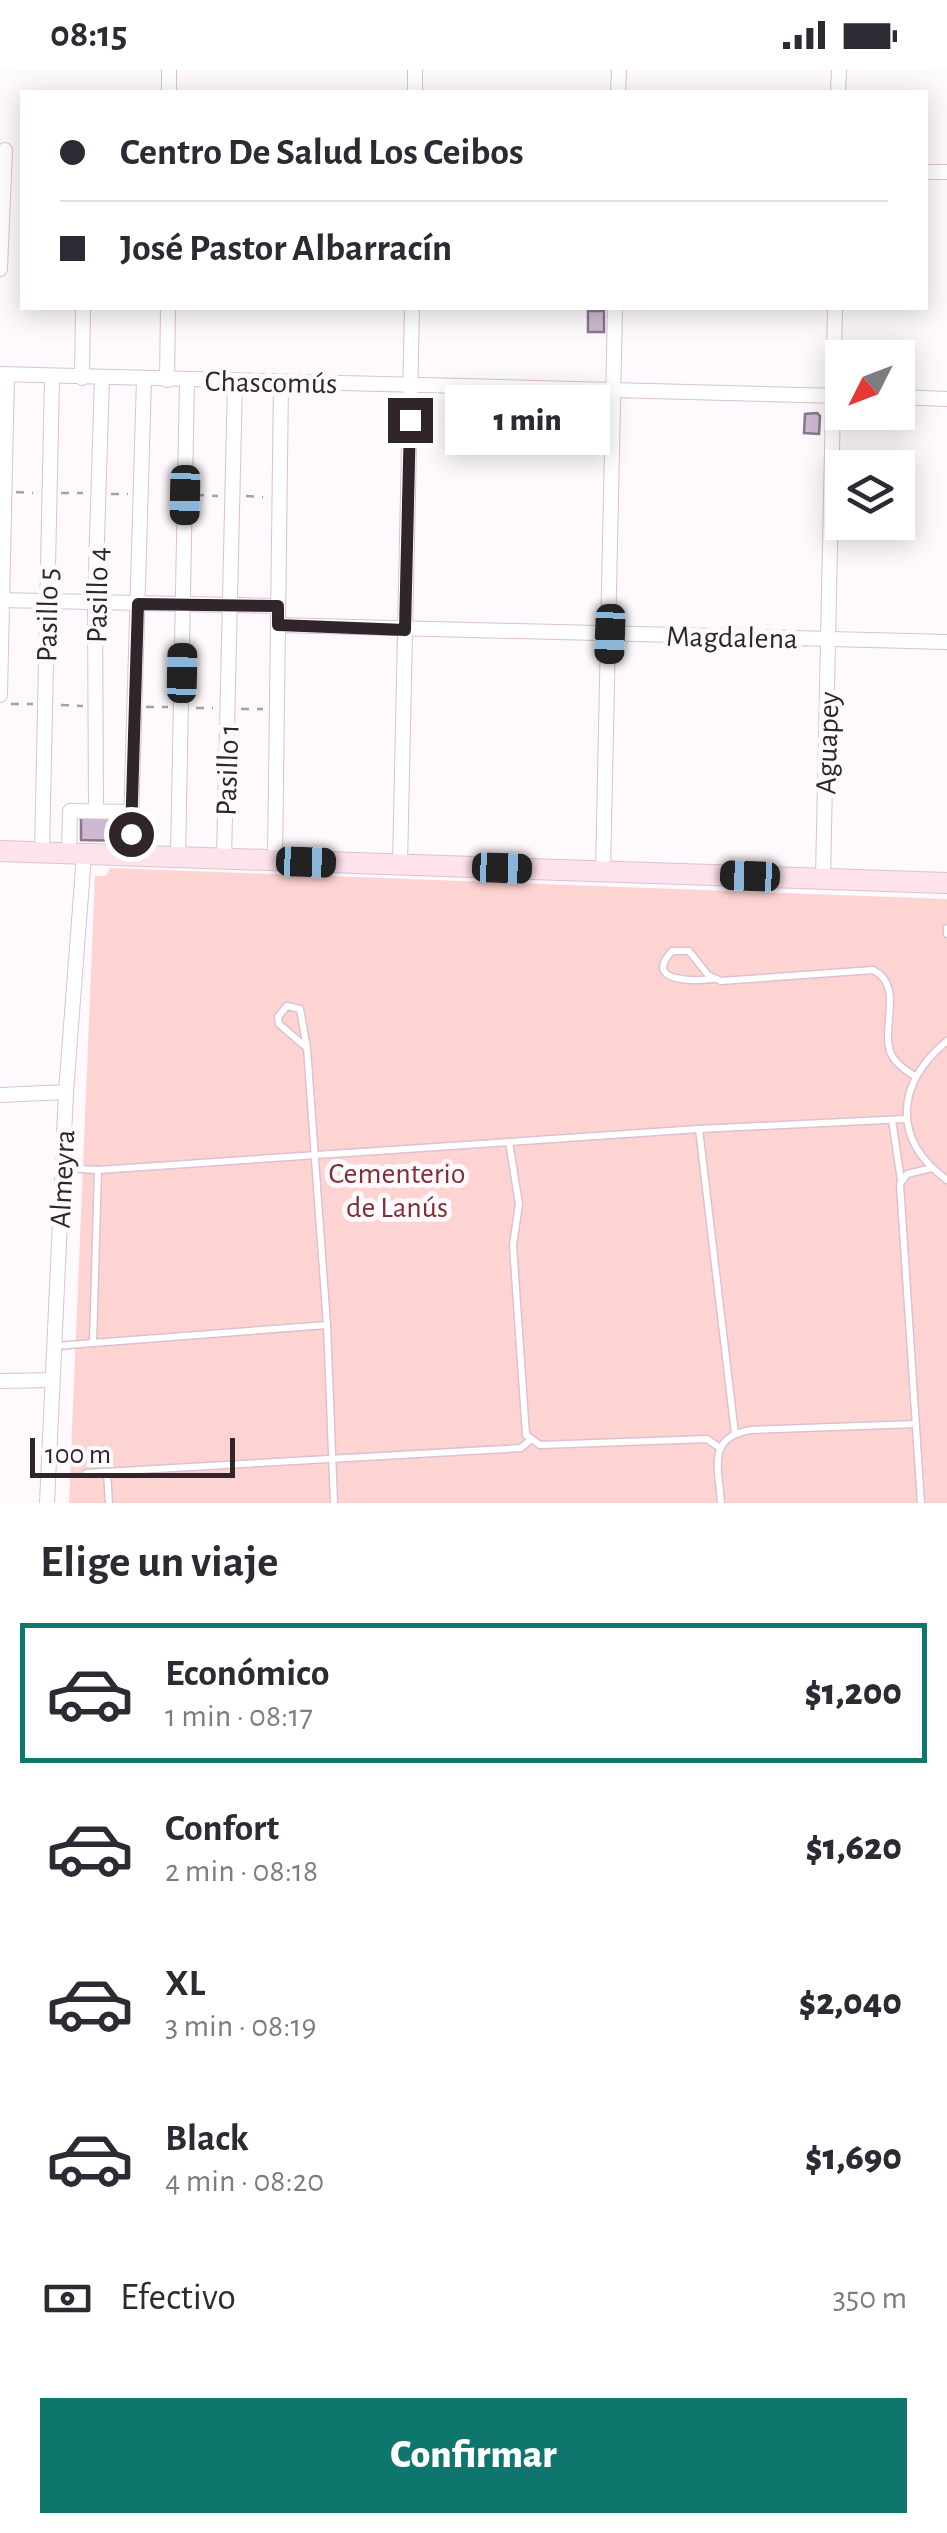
<!DOCTYPE html>
<html lang="es">
<head>
<meta charset="utf-8">
<style>
	body { margin:0; font-family:"Alegreya Sans",sans-serif; background:#f7f7f7; color:#2b2b33; height:100vh; display:flex; flex-direction:column; font-size:38px; white-space:nowrap }
	* { box-sizing:border-box; margin:0 }
	p { font-size:32px; color:#7c7c81 }
	.icon { flex:none; width:55px; height:55px; fill:none; stroke:currentColor; stroke-width:2; stroke-linecap:round; stroke-linejoin:round }
	.map { position:relative; height:1433px; overflow:hidden }
	.drawer { display:flex; flex-direction:column; background:#fff; flex:1 }
	.drawer>* { flex:none }
	.hud { position:absolute; left:20px; top:20px; width:908px; height:220px; border-radius:0px; box-shadow:0 5px 25px #0003; display:grid; align-content:center; height:220px; padding:0 40px; background:#fff }
	.needle { width:65px; rotate:228deg }
	.fabs { position:absolute; left:825px; top:270px; display:grid; gap:20px }
	.fabs a { display:grid; place-items:center; width:90px; height:90px; border-radius:0px; background:#fff; box-shadow:0 5px 25px #0003; font-size:50px }
	.scale { position:absolute; left:30px; bottom:25px; width:205px; box-sizing:border-box; padding-left:10px; border:5px solid #2f252b; border-top:0; font-size:28px; line-height:35px; white-space:nowrap; color:#2f252b; -webkit-text-stroke:8px #fef9fc; paint-order:stroke }
	.end { position:absolute; width:45px; height:45px; margin:-22px; border:12px solid #2f252b; background:#fff; box-shadow:0 0 0 5px #fff }
	.from { border-radius:50% }
	.bubble { position:absolute; height:70px; border-radius:0px; background:#fff; box-shadow:0 5px 25px #0003; font-size:32px; font-weight:800; line-height:70px; text-align:center }
	.car { position:absolute; width:30px; height:60px; margin:-30px -15px; border-radius:12px; box-shadow:0 0 8px 2px #0007; background:linear-gradient(#222 24%,#8ab4d8 0 40%,#222 0 76%,#8ab4d8 0 86%,#222 0) }
	.hud b { display:flex; align-items:center; gap:35px; height:95px; font-size:38px }
	.hud b+b { border-top:2px solid #e1e1e2 }
	.hud i { width:25px; height:25px; background:#2b2b33 }
	ul { padding:0; list-style:none }
	li { display:flex; align-items:center; gap:30px; height:140px; margin:0 20px 15px; padding:0 20px; border:5px solid transparent; border-radius:0px }
	li div { flex:1 }
	li b { display:block; font-size:38px }
	li em { font-style:normal; font-weight:800 }
	li.on { border-color:#0f766e }
	li>.icon { width:90px; height:90px; stroke-width:1.5 }
	h2 { padding:0 40px; font-size:45px; line-height:120px }
	.pay { display:flex; align-items:center; gap:25px; height:110px; padding:0 40px; font-size:38px }
	.pay p { margin-inline-start:auto }
	.action { display:flex; gap:20px; margin-top:auto; padding:20px 40px }
	.action a { flex:1; height:115px; border-radius:0px; background:#0f766e; color:#fff; font-size:40px; font-weight:800; line-height:115px; text-align:center }
	.status { display:flex; justify-content:space-between; align-items:center; height:70px; padding:0 50px; background:#fff; direction:ltr }
	.status svg { height:28px; fill:currentColor }
	.map>svg:first-child { display:block }
	.green { fill:#fed4d3 }
	.building { fill:#cdbad2; stroke:#88778c; stroke-width:2.5 }
	.lines { fill:none; stroke-linecap:round; stroke-linejoin:round }
	.lane-casing { stroke:#dcc1d2; stroke-width:9 }
	.street-casing { stroke:#dcc1d2; stroke-width:16 }
	.secondary-casing { stroke:#dcc1d2; stroke-width:22 }
	.path { stroke:#a7a0a4; stroke-width:2.5; stroke-dasharray:8 8; stroke-linecap:butt }
	.lane { stroke:#fff; stroke-width:6 }
	.street { stroke:#fff; stroke-width:14 }
	.secondary { stroke:#ffe3ec; stroke-width:20 }
	.route { stroke:#2f252b; stroke-width:12 }
	.labels { text-anchor:middle; stroke-width:10; stroke-linejoin:round; paint-order:stroke }
	.street-label { font-size:30px; fill:#2f252b; stroke:#fef9fc }
	.park-label { font-size:30px; fill:#7f3034; stroke:#fef9fc }
</style>
</head>
<body>
<div class="status"><b>08:15</b><svg viewBox="0 0 49 12"><path d="M0 12V9h3v3zM5 12V6h3v6zM10 12V3h3v9zM15 12V0h3v12zM26 1h20v11H26zM47 4h2v5h-2z"/></svg></div>
<div class="map">
<svg width="947" height="1433" viewBox="0 0 947 1433">
	<rect width="100%" height="100%" fill="#fef9fc"/>
	<path class="green" d="M110 798 947 829V1433H69L95 806H106Z"/>
	<g class="building">
		<rect x="588" y="241" width="16" height="21"/>
		<path d="M817 343 820 346 819 364 804 363 805 344Z"/>
		<path d="M81 747 129 748 128 771 81 770Z"/>
	</g>
	<g class="lines">
		<defs>
			<g id="lane">
				<path d="M947 858V864"/>
				<path d="M713 909C696 911 642 913 672 881H689L708 905 721 911 873 900C905 915 880 958 891 984 896 994 907 1001 916 1007"/>
				<path d="M947 971C896 1013 891 1069 947 1110"/>
				<path d="M307 978 279 954 278 947 287 936 300 939 307 978 327 1255 334 1433"/>
				<path d="M892 1050 901 1110"/>
				<path d="M699 1059 735 1364"/>
				<path d="M509 1072 519 1134 513 1175 526 1365 540 1375 707 1369 720 1378"/>
				<path d="M63 1098 98 1100 699 1059 905 1049"/>
				<path d="M93 1273 327 1255"/>
				<path d="M57 1276 93 1273 98 1100"/>
				<path d="M107 1402 109 1433"/>
				<path d="M86 1403 521 1378 529 1371"/>
				<path d="M721 1433C719 1398 706 1367 751 1360L916 1354"/>
				<path d="M921 1433 900 1114 907 1104 932 1098"/>
			</g>
			<g id="street">
				<path d="M169 22V0"/>
				<path d="M415 22V0"/>
				<path d="M618 22 619 0"/>
				<path d="M838 22 839 0"/>
				<path d="M925 102H947"/>
				<path d="M0 199 5 80"/>
				<path d="M0 304 842 326"/>
				<path d="M82 308 83 238"/>
				<path d="M167 310 168 238"/>
				<path d="M898 327 947 329"/>
				<path d="M0 530 278 536"/>
				<path d="M278 555 947 572"/>
				<path d="M0 625 7 305"/>
				<path d="M96 741 95 533 102 308"/>
				<path d="M42 783 52 307"/>
				<path d="M69 784 70 741 131 742"/>
				<path d="M130 787 144 309"/>
				<path d="M178 788 187 310"/>
				<path d="M224 789 235 311"/>
				<path d="M275 791 281 313"/>
				<path d="M400 795 412 238"/>
				<path d="M603 801 615 238"/>
				<path d="M823 808 835 238"/>
				<path d="M0 1025 66 1022"/>
				<path d="M0 1311 52 1310"/>
				<path d="M47 1433 66 1022 84 785"/>
			</g>
			<path id="secondary" d="M0 781 947 813"/>
		</defs>
		<use href="#lane" class="lane-casing"/>
		<use href="#street" class="street-casing"/>
		<use href="#secondary" class="secondary-casing"/>
		<g class="path">
			<path d="M16 422 33 423"/>
			<path d="M61 423H83"/>
			<path d="M111 424H128"/>
			<path d="M196 425 218 426"/>
			<path d="M246 426 263 427"/>
			<path d="M11 634H33"/>
			<path d="M61 635 83 636"/>
			<path d="M146 637H168"/>
			<path d="M196 638H213"/>
			<path d="M241 639H263"/>
		</g>
		<use href="#lane" class="lane"/>
		<use href="#street" class="street"/>
		<use href="#secondary" class="secondary"/>
	</g>
	<g class="lines">
		<path class="route" d="M131 764 138 534 278 536V555L405 560 410 350"/>
	</g>
	<g class="labels">
		<g class="street-label">
			<text transform="translate(271 312) rotate(1)" y="10">Chascomús</text>
			<text transform="translate(97 525) rotate(-89)" y="10">Pasillo 4</text>
			<text transform="translate(47 545) rotate(-89)" y="10">Pasillo 5</text>
			<text transform="translate(732 567) rotate(1)" y="10">Magdalena</text>
			<text transform="translate(827 673) rotate(-88)" y="10">Aguapey</text>
			<text transform="translate(227 700) rotate(-88)" y="10">Pasillo 1</text>
			<text transform="translate(62 1109) rotate(-87)" y="10">Almeyra</text>
		</g>
		<g class="park-label">
			<text x="397" y="1113">Cementerio<tspan x="397" dy="34">de Lanús</tspan></text>
		</g>
	</g>
</svg>
<div class="fabs">
<a><svg class="needle" viewBox="-14 -14 28 28"><path d="M0-13l5 13h-10z" fill="#e53935"/><path d="M0 13l5-13h-10z" fill="#7c7c81"/></svg></a>
<a><svg class="icon" aria-label="layers" viewBox="0 0 24 24"><path d="M12 4l9 5-9 5-9-5zM3 14l9 5 9-5"/></svg></a>
</div>
<div class="scale">100 m</div>
<i class="end from" style="left:131px;top:764px"></i>
<i class="end" style="left:410px;top:350px"></i>
<div class="bubble" style="left:445px;top:315px;width:165px">1 min</div>
<i class="car" style="left:185px;top:425px;rotate:181deg"></i>
<i class="car" style="left:610px;top:564px;rotate:182deg"></i>
<i class="car" style="left:182px;top:603px;rotate:1deg"></i>
<i class="car" style="left:306px;top:792px;rotate:92deg"></i>
<i class="car" style="left:502px;top:798px;rotate:92deg"></i>
<i class="car" style="left:750px;top:806px;rotate:272deg"></i>
<div class="hud">
<b><i class="from"></i>Centro De Salud Los Ceibos</b>
<b><i></i>José Pastor Albarracín</b>
</div>
</div>
<section class="drawer">
<h2>Elige un viaje</h2>
<ul>
<li class="on"><svg class="icon" aria-label="car" viewBox="0 0 24 24"><path d="M5 17H2v-5l4-1 3-4h7l3 4 3 1v5h-3M9 17h6M6 11h13"/><circle cx="7" cy="17" r="2"/><circle cx="17" cy="17" r="2"/></svg><div><b>Económico</b><p>1 min · 08:17</p></div><em>$1,200</em></li>
<li><svg class="icon" aria-label="car" viewBox="0 0 24 24"><path d="M5 17H2v-5l4-1 3-4h7l3 4 3 1v5h-3M9 17h6M6 11h13"/><circle cx="7" cy="17" r="2"/><circle cx="17" cy="17" r="2"/></svg><div><b>Confort</b><p>2 min · 08:18</p></div><em>$1,620</em></li>
<li><svg class="icon" aria-label="car" viewBox="0 0 24 24"><path d="M5 17H2v-5l4-1 3-4h7l3 4 3 1v5h-3M9 17h6M6 11h13"/><circle cx="7" cy="17" r="2"/><circle cx="17" cy="17" r="2"/></svg><div><b>XL</b><p>3 min · 08:19</p></div><em>$2,040</em></li>
<li><svg class="icon" aria-label="car" viewBox="0 0 24 24"><path d="M5 17H2v-5l4-1 3-4h7l3 4 3 1v5h-3M9 17h6M6 11h13"/><circle cx="7" cy="17" r="2"/><circle cx="17" cy="17" r="2"/></svg><div><b>Black</b><p>4 min · 08:20</p></div><em>$1,690</em></li>
</ul>
<div class="pay"><svg class="icon" aria-label="cash" viewBox="0 0 24 24"><path d="M3 7h18v10H3z"/><circle cx="12" cy="12" r="2"/></svg>Efectivo<p>350 m</p></div>
<div class="action"><a>Confirmar</a></div>
</section>
</body>
</html>
